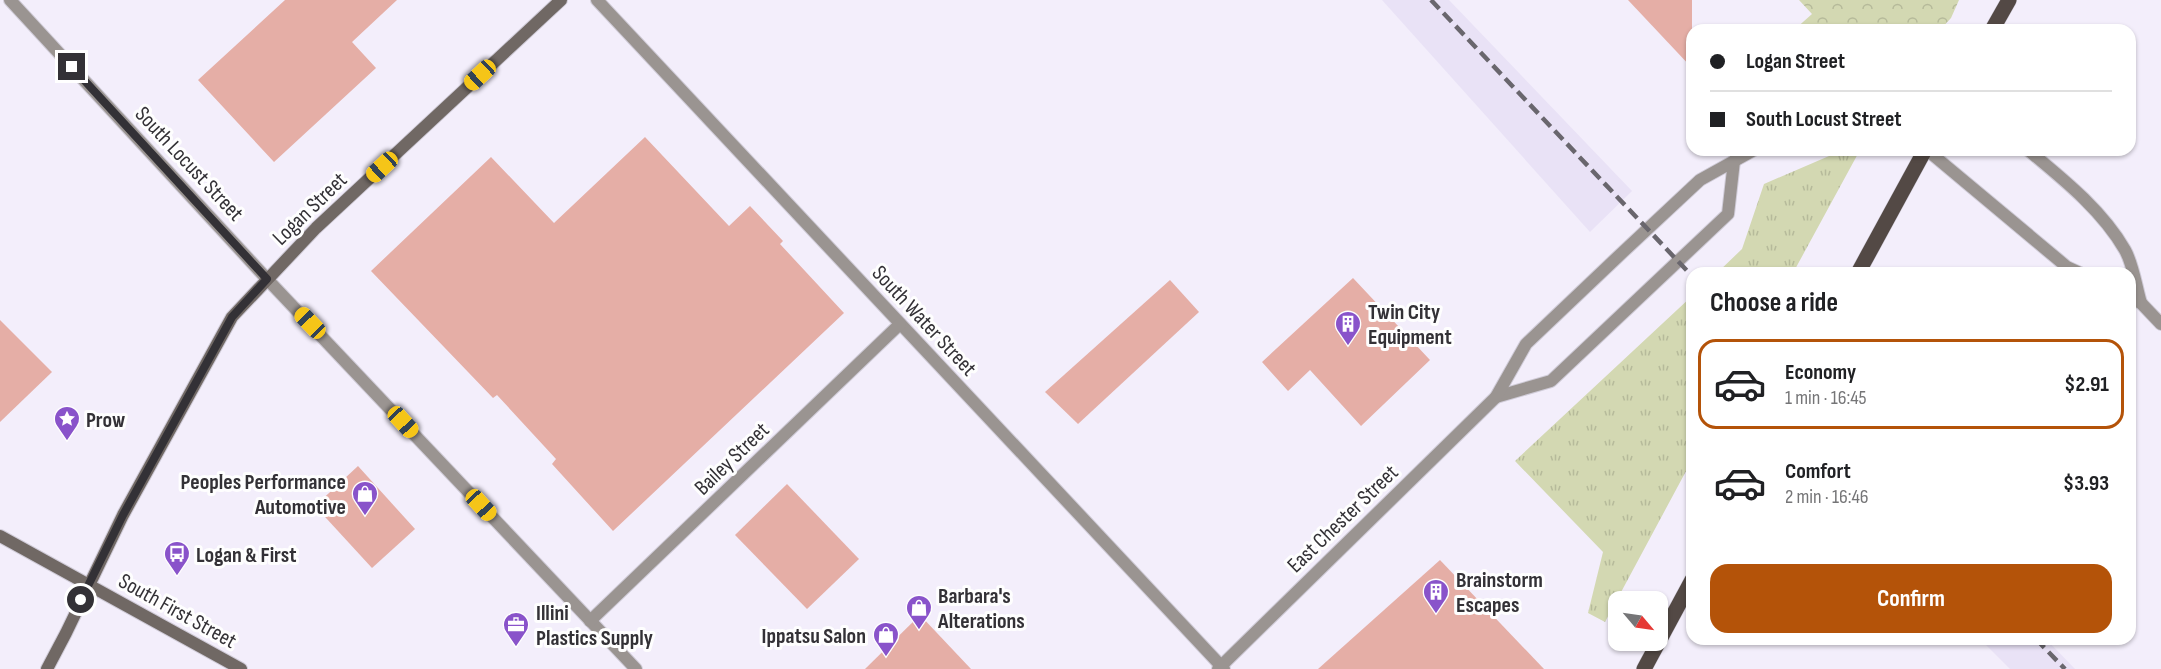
<!DOCTYPE html>
<html lang="en">
<head>
<meta charset="utf-8">
<style>
	body { margin:0; font-family:"Sofia Sans Condensed",sans-serif; background:#f6f6f6; color:#202124; height:100vh; display:flex; flex-direction:column; font-size:22px; white-space:nowrap }
	* { box-sizing:border-box; margin:0 }
	p { font-size:20px; color:#757577 }
	.icon { flex:none; width:33px; height:33px; fill:none; stroke:currentColor; stroke-width:2; stroke-linecap:round; stroke-linejoin:round }
	.map { position:relative; flex:1; overflow:hidden }
	.sheet { position:absolute; left:1686px; top:267px; width:450px; height:378px; display:flex; flex-direction:column; background:#fff; border-radius:18px; box-shadow:0 2px 4px #0004 }
	.sheet>* { flex:none }
	.hud { position:absolute; left:1686px; top:24px; width:450px; height:132px; border-radius:18px; box-shadow:0 2px 4px #0004; display:grid; align-content:center; height:132px; padding:0 24px; background:#fff }
	.needle { width:39px; rotate:119deg }
	.buttons { position:absolute; left:1608px; top:591px; display:grid; gap:12px }
	.buttons a { display:grid; place-items:center; width:60px; height:60px; border-radius:12px; background:#fff; box-shadow:0 2px 4px #0004; font-size:30px }
	.end { position:absolute; width:27px; height:27px; margin:-14px; border:8px solid #333136; background:#fff; box-shadow:0 0 0 3px #fff }
	.from { border-radius:50% }
	.car { position:absolute; width:18px; height:36px; margin:-18px -9px; border-radius:8px; box-shadow:0 0 4px 2px #0007; background:linear-gradient(#f5c518 24%,#345 0 40%,#f5c518 0 76%,#345 0 86%,#f5c518 0) }
	.hud b { display:flex; align-items:center; gap:21px; height:57px; font-size:22px }
	.hud b+b { border-top:2px solid #e0e0e0 }
	.hud i { width:15px; height:15px; background:#202124 }
	ul { padding:0; list-style:none }
	li { display:flex; align-items:center; gap:18px; height:90px; margin:0 12px 9px; padding:0 12px; border:3px solid transparent; border-radius:18px }
	li div { flex:1 }
	li b { display:block; font-size:22px }
	li em { font-style:normal; font-weight:700 }
	li.current { border-color:#b45309 }
	li>.icon { width:54px; height:54px; stroke-width:1.5 }
	h2 { padding:0 24px; font-size:27px; line-height:72px }
	.button { display:flex; gap:12px; margin-top:auto; padding:12px 24px }
	.button a { flex:1; height:69px; border-radius:18px; background:#b45309; color:#fff; font-size:24px; font-weight:700; line-height:69px; text-align:center }
	.map>svg:first-child { display:block }
	.built { fill:#e9e2f6 }
	.grass { fill:url(#grass-tufts) }
	.park { fill:url(#park-crowns) }
	.building { fill:#e5aea6 }
	.lines { fill:none; stroke-linecap:round; stroke-linejoin:round }
	.street-casing { stroke:#d0ccd8; stroke-width:14 }
	.secondary-casing { stroke:#d0ccd8; stroke-width:14 }
	.primary-casing { stroke:#d0ccd8; stroke-width:16 }
	.street { stroke:#9a9491; stroke-width:12 }
	.secondary { stroke:#706864; stroke-width:12 }
	.primary { stroke:#534945; stroke-width:15 }
	.rail { stroke:#69666d; stroke-width:4.5; stroke-dasharray:12 6; stroke-linecap:butt }
	.route { stroke:#333136; stroke-width:8 }
	.labels { text-anchor:middle; stroke-width:6; stroke-linejoin:round; paint-order:stroke }
	.street-label { font-size:22px; fill:#333136; stroke:#fefefe }
	.poi-label { font-size:22px; font-weight:bold; fill:#333136; stroke:#fefefe; text-anchor:start }
</style>
</head>
<body>
<div class="map">
<svg width="2161" height="669" viewBox="0 0 2161 669">
	<defs>
		<pattern id="grass-tufts" width="24" height="20" patternUnits="userSpaceOnUse" patternTransform="scale(1.5)"><rect width="24" height="20" fill="#d3d8b2"/><path d="M3 7l-1-3M5 7V3M7 7l1-3M15 17l-1-3M17 17v-4M19 17l1-3" fill="none" stroke="#b6ba9a"/></pattern>
		<pattern id="park-crowns" width="20" height="18" patternUnits="userSpaceOnUse" patternTransform="scale(1.5)"><rect width="20" height="18" fill="#d3d8b2"/><path d="M2 6a3 3 0 1 1 6 0M12 15a3 3 0 1 1 6 0" fill="none" stroke="#b6ba9a"/></pattern>
	</defs>
	<rect width="100%" height="100%" fill="#f3eefb"/>
	<g class="built">
		<path d="M1382 0H1449L1632 191 1590 232Z"/>
		<path d="M1980 639H2046L2075 669H2010Z"/>
	</g>
	<g class="grass">
		<path d="M1843 150H1860L1793 273H1717L1742 249 1764 184Z"/>
		<path d="M1692 296V460L1605 622 1588 613 1603 552 1515 461Z"/>
	</g>
	<path class="park" d="M1799 0H1959L1951 18 1940 30H1794L1812 14Z"/>
	<g class="building">
		<path d="M285 0H397L352 42 376 68 274 162 198 80Z"/>
		<path d="M1628 0H1692V68Z"/>
		<path d="M645 137 729 226 750 206 783 241 780 244 844 313 613 531 552 464 556 459 497 395 493 398 371 271 491 157 554 223Z"/>
		<path d="M1353 278 1430 360 1361 426 1310 370 1288 391 1262 362Z"/>
		<path d="M1170 280 1199 312 1078 424 1045 392Z"/>
		<path d="M0 320 52 372 0 422Z"/>
		<path d="M358 466 415 529 372 568 315 506Z"/>
		<path d="M787 484 859 559 807 609 735 535Z"/>
		<path d="M1440 560 1544 669H1318Z"/>
		<path d="M920 615 971 669H865Z"/>
	</g>
	<g class="lines">
		<defs>
			<g id="street">
				<path d="M10 0 267 279 636 669"/>
				<path d="M597 0 1224 669"/>
				<path d="M1927 150 2067 267 2080 273"/>
				<path d="M2028 150C2063 179 2102 210 2125 250 2133 264 2136 286 2141 303"/>
				<path d="M2130 298 2141 303 2161 324"/>
				<path d="M1496 397 1551 381 1728 214 1734 161"/>
				<path d="M590 621 900 324"/>
				<path d="M1218 669 1496 397 1526 344 1624 251 1700 180 1754 150"/>
			</g>
			<g id="secondary">
				<path d="M0 536 241 669"/>
				<path d="M47 669 66 633 123 515 232 317 316 228 561 0"/>
			</g>
			<g id="primary">
				<path d="M1992 30 2009 0"/>
				<path d="M1858 273 1925 150"/>
				<path d="M1644 669 1692 580"/>
			</g>
		</defs>
		<use href="#street" class="street-casing"/>
		<use href="#secondary" class="secondary-casing"/>
		<use href="#primary" class="primary-casing"/>
		<use href="#street" class="street"/>
		<use href="#secondary" class="secondary"/>
		<use href="#primary" class="primary"/>
		<g class="rail">
			<path d="M1431 0 1692 276"/>
			<path d="M2036 639 2065 669"/>
		</g>
	</g>
	<g class="lines">
		<path class="route" d="M72 67 267 279 232 317 123 515 81 600"/>
	</g>
	<defs>
		<symbol id="building-pin" viewBox="-11 -11 22 30"><path d="M0 17L-7.5 6A9.5 9.5 0 1 1 7.5 6Z" fill="#8953ca" stroke="#fefefe"/><path d="M-4-6H4V6H1V3H-1V6H-4ZM-2.5-4.3h1.7v1.8h-1.7ZM.8-4.3h1.7v1.8H.8ZM-2.5-1h1.7V.8h-1.7ZM.8-1h1.7V.8H.8Z" fill="#fff"/></symbol>
		<symbol id="sight-pin" viewBox="-11 -11 22 30"><path d="M0 17L-7.5 6A9.5 9.5 0 1 1 7.5 6Z" fill="#8953ca" stroke="#fefefe"/><path d="M0-6L1.8-2.2L6-1.7L2.9 1.2L3.7 5.4L0 3.3L-3.7 5.4L-2.9 1.2L-6-1.7L-1.8-2.2Z" fill="#fff"/></symbol>
		<symbol id="shop-pin" viewBox="-11 -11 22 30"><path d="M0 17L-7.5 6A9.5 9.5 0 1 1 7.5 6Z" fill="#8953ca" stroke="#fefefe"/><path d="M-5-2.5h2.3a2.7 3.5 0 0 1 5.4 0H5L5.5 6h-11ZM-1.5-2.5h3a1.5 2.3 0 0 0-3 0Z" fill="#fff"/></symbol>
		<symbol id="bus-pin" viewBox="-11 -11 22 30"><path d="M0 17L-7.5 6A9.5 9.5 0 1 1 7.5 6Z" fill="#8953ca" stroke="#fefefe"/><path d="M-5-6H5V4H4V6H2V4H-2V6H-4V4H-5ZM-3.5-4V0h7V-4ZM-3.5 1.2v1.5H-2V1.2ZM2 1.2v1.5H3.5V1.2Z" fill="#fff"/></symbol>
		<symbol id="office-pin" viewBox="-11 -11 22 30"><path d="M0 17L-7.5 6A9.5 9.5 0 1 1 7.5 6Z" fill="#8953ca" stroke="#fefefe"/><path d="M-6-3h4V-5.5h4V-3h4V5H-6ZM-1-4.5V-3h2v-1.5ZM-6 0V1H6V0Z" fill="#fff"/></symbol>
	</defs>
	<g fill-rule="evenodd">
		<use href="#building-pin" x="1333" y="309" width="30" height="40"/>
		<use href="#sight-pin" x="52" y="404" width="30" height="40"/>
		<use href="#shop-pin" x="350" y="479" width="30" height="40"/>
		<use href="#bus-pin" x="162" y="539" width="30" height="40"/>
		<use href="#building-pin" x="1421" y="577" width="30" height="40"/>
		<use href="#shop-pin" x="904" y="593" width="30" height="40"/>
		<use href="#office-pin" x="501" y="610" width="30" height="40"/>
		<use href="#shop-pin" x="871" y="620" width="30" height="40"/>
	</g>
	<g class="labels">
		<g class="street-label">
			<text transform="translate(190 163) rotate(47)" y="8">South Locust Street</text>
			<text transform="translate(309 208) rotate(-44)" y="8">Logan Street</text>
			<text transform="translate(925 320) rotate(47)" y="8">South Water Street</text>
			<text transform="translate(731 458) rotate(-44)" y="8">Bailey Street</text>
			<text transform="translate(1342 518) rotate(-44)" y="8">East Chester Street</text>
			<text transform="translate(178 610) rotate(29)" y="8">South First Street</text>
		</g>
		<g class="poi-label">
			<text x="1368" y="319">Twin City<tspan x="1368" dy="25">Equipment</tspan></text>
			<text x="86" y="427">Prow</text>
			<text x="346" y="489" text-anchor="end">Peoples Performance<tspan x="346" dy="25">Automotive</tspan></text>
			<text x="196" y="562">Logan &amp; First</text>
			<text x="1456" y="587">Brainstorm<tspan x="1456" dy="25">Escapes</tspan></text>
			<text x="938" y="603">Barbara's<tspan x="938" dy="25">Alterations</tspan></text>
			<text x="536" y="620">Illini<tspan x="536" dy="25">Plastics Supply</tspan></text>
			<text x="866" y="643" text-anchor="end">Ippatsu Salon</text>
		</g>
	</g>
</svg>
<div class="buttons">
<a><svg class="needle" viewBox="-14 -14 28 28"><path d="M0-13l5 13h-10z" fill="#e53935"/><path d="M0 13l5-13h-10z" fill="#757577"/></svg></a>
</div>
<i class="end from" style="left:81px;top:600px"></i>
<i class="end" style="left:72px;top:67px"></i>
<i class="car" style="left:480px;top:75px;rotate:227deg"></i>
<i class="car" style="left:382px;top:167px;rotate:227deg"></i>
<i class="car" style="left:310px;top:323px;rotate:316deg"></i>
<i class="car" style="left:403px;top:422px;rotate:137deg"></i>
<i class="car" style="left:481px;top:505px;rotate:137deg"></i>
<div class="hud">
<b><i class="from"></i>Logan Street</b>
<b><i></i>South Locust Street</b>
</div>
<section class="sheet">
<h2>Choose a ride</h2>
<ul>
<li class="current"><svg class="icon" aria-label="car" viewBox="0 0 24 24"><path d="M5 17H2v-5l4-1 3-4h7l3 4 3 1v5h-3M9 17h6M6 11h13"/><circle cx="7" cy="17" r="2"/><circle cx="17" cy="17" r="2"/></svg><div><b>Economy</b><p>1 min · 16:45</p></div><em>$2.91</em></li>
<li><svg class="icon" aria-label="car" viewBox="0 0 24 24"><path d="M5 17H2v-5l4-1 3-4h7l3 4 3 1v5h-3M9 17h6M6 11h13"/><circle cx="7" cy="17" r="2"/><circle cx="17" cy="17" r="2"/></svg><div><b>Comfort</b><p>2 min · 16:46</p></div><em>$3.93</em></li>
</ul>
<div class="button"><a>Confirm</a></div>
</section>
</div>
</body>
</html>
